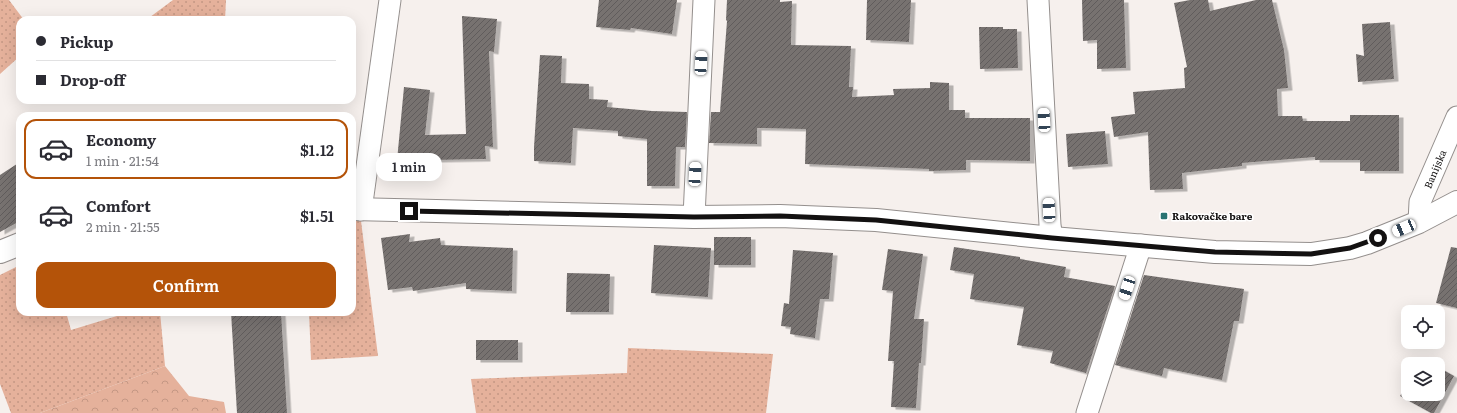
<!DOCTYPE html>
<html lang="en">
<head>
<meta charset="utf-8">
<style>
	body { margin:0; font-family:Literata,serif; background:#f7f7f7; color:#2b2b33; height:100vh; display:flex; flex-direction:column; font-size:15px; white-space:nowrap }
	* { box-sizing:border-box; margin:0 }
	p { font-size:13px; color:#7c7c81 }
	.icon { flex:none; width:22px; height:22px; fill:none; stroke:currentColor; stroke-width:2; stroke-linecap:round; stroke-linejoin:round }
	.map { position:relative; flex:1; overflow:hidden }
	.panel { position:absolute; left:16px; top:112px; width:340px; height:204px; display:flex; flex-direction:column; background:#fff; border-radius:12px; box-shadow:0 4px 16px #0002 }
	.panel>* { flex:none }
	.hud { position:absolute; left:16px; top:16px; width:340px; height:88px; border-radius:12px; box-shadow:0 4px 16px #0002; display:grid; align-content:center; height:88px; padding:0 20px; background:#fff }
	.fabs { position:absolute; left:1401px; top:305px; display:grid; gap:8px }
	.fabs a { display:grid; place-items:center; width:44px; height:44px; border-radius:8px; background:#fff; box-shadow:0 4px 16px #0002; font-size:20px }
	.end { position:absolute; width:18px; height:18px; margin:-9px; border:5px solid #131111; background:#fff; box-shadow:0 0 0 2px #fff }
	.from { border-radius:50% }
	.bubble { position:absolute; height:28px; border-radius:12px; background:#fff; box-shadow:0 4px 16px #0002; font-size:13px; font-weight:600; line-height:28px; text-align:center }
	.car { position:absolute; width:12px; height:24px; margin:-12px -6px; border-radius:5px; box-shadow:0 0 3px 1px #0007; background:linear-gradient(#fff 24%,#345 0 40%,#fff 0 76%,#345 0 86%,#fff 0) }
	.hud b { display:flex; align-items:center; gap:14px; height:38px; font-size:15px }
	.hud b+b { border-top:1px solid #e1e1e2 }
	.hud i { width:10px; height:10px; background:#2b2b33 }
	ul { padding:7px 0 0; list-style:none }
	li { display:flex; align-items:center; gap:12px; height:60px; margin:0 8px 6px; padding:0 12px; border:2px solid transparent; border-radius:12px }
	li div { flex:1 }
	li b { display:block; font-size:15px }
	li em { font-style:normal; font-weight:600 }
	li.selected { border-color:#b45309 }
	li>.icon { width:36px; height:36px; stroke-width:1.5 }
	.cta { display:flex; gap:8px; margin-top:auto; padding:8px 20px }
	.cta a { flex:1; height:46px; border-radius:12px; background:#b45309; color:#fff; font-size:16px; font-weight:600; line-height:46px; text-align:center }
	.map>svg:first-child { display:block }
	.grass { fill:url(#grass-dots) }
	.forest { fill:url(#forest-crowns) }
	.building { fill:url(#building-hatch); filter:url(#shadow) }
	.lines { fill:none; stroke-linecap:round; stroke-linejoin:round }
	.street-casing { stroke:#948f8d; stroke-width:23 }
	.secondary-casing { stroke:#948f8d; stroke-width:24 }
	.street { stroke:#fff; stroke-width:21 }
	.secondary { stroke:#fff; stroke-width:22 }
	.route { stroke:#131111; stroke-width:5 }
	.poi-dot { fill:#287372; stroke:#fff; stroke-width:1.5 }
	.labels { text-anchor:middle; stroke-width:3; stroke-linejoin:round; paint-order:stroke }
	.street-label { font-size:10px; fill:#131111; stroke:#fff }
	.poi-label { font-size:10px; font-weight:bold; fill:#131111; stroke:#fff; text-anchor:start }
</style>
</head>
<body>
<div class="map">
<svg width="1457" height="413" viewBox="0 0 1457 413">
	<defs>
		<pattern id="grass-dots" width="8" height="8" patternUnits="userSpaceOnUse"><rect width="8" height="8" fill="#e5b19b"/><path d="M2 2h.1M6 6h.1" fill="none" stroke="#c49784" stroke-width="1.8" stroke-linecap="round"/></pattern>
		<pattern id="forest-crowns" width="20" height="18" patternUnits="userSpaceOnUse"><rect width="20" height="18" fill="#e5b19b"/><path d="M2 6a3 3 0 1 1 6 0M12 15a3 3 0 1 1 6 0" fill="none" stroke="#c49784"/></pattern>
		<pattern id="building-hatch" width="6" height="6" patternUnits="userSpaceOnUse"><rect width="6" height="6" fill="#777270"/><path d="M-1 1l2-2M0 6l6-6M5 7l2-2" fill="none" stroke="#605c5b"/></pattern>
		<filter id="shadow"><feDropShadow dx="4.5" dy="2.5" stdDeviation="0" flood-color="#0004"/></filter>
	</defs>
	<rect width="100%" height="100%" fill="#f6f0ed"/>
	<g class="grass">
		<path d="M0 0H9L24 20H20V56L0 74Z"/>
		<path d="M173 0H226L225 20H146Z"/>
		<path d="M352 221H361L378 356 311 360 309 312H352Z"/>
		<path d="M20 265V312H66L71 330 130 312H160L165 366 40 413H11L0 384V275Z"/>
		<path d="M628 348 773 354 766 413H476L471 379 627 373Z"/>
	</g>
	<path class="forest" d="M165 366 189 396 224 402 226 413H40Z"/>
	<g class="building">
		<path d="M599 0H677L672 34 631 28 630 30 596 27Z"/>
		<path d="M727 0H780V2L792 1 791 45 851 46 849 87H853L852 97 894 95 893 89 930 88V82L949 83V110H965V118H1030V161L966 160V170L929 171V169L805 164 806 129 757 128V144L709 143 711 112H720L727 21 726 20Z"/>
		<path d="M867 0H911L909 42 866 40Z"/>
		<path d="M1082 0H1124L1126 68 1097 69V40L1083 41Z"/>
		<path d="M1190 0H1208L1210 11 1256 0H1272L1284 50 1288 88 1277 89 1278 116H1302L1303 121H1350V115H1399V171H1360V160H1315V157L1242 163V166L1182 173 1183 189 1150 190 1148 132 1114 137 1111 117 1135 114 1133 92 1185 88 1184 68 1187 67 1174 3Z"/>
		<path d="M462 16 497 19 494 52 489 51 493 147 485 146 486 159 432 160 431 174 396 171 404 87 430 90 425 135 466 134Z"/>
		<path d="M1390 22 1394 79 1358 82 1356 54 1364 56 1362 24Z"/>
		<path d="M979 27H1003V29H1017L1018 68 980 69Z"/>
		<path d="M540 55 562 56 561 83 589 84V99L608 100 607 107 652 111 687 112 685 147H676L675 186H647V139L618 136V131L573 128 571 163 534 161V147Z"/>
		<path d="M1105 131 1108 164 1068 167 1066 134Z"/>
		<path d="M20 162V221L0 232V175Z"/>
		<path d="M410 234 409 242 440 238 441 245 513 248 512 291 466 289V283L413 291 412 287 388 290 381 238Z"/>
		<rect x="714" y="237" width="37" height="28"/>
		<path d="M654 245 711 248 708 297 651 293Z"/>
		<path d="M954 247 1020 257V259L1066 267 1064 277 1115 286 1086 373 1050 363 1053 351 1017 345 1024 307 970 299 974 274 950 270Z"/>
		<path d="M1451 247 1457 248V308L1436 303Z"/>
		<path d="M888 249 923 254 914 319H924L921 363H919L916 408 891 407 894 361H888L893 291 882 290Z"/>
		<path d="M793 250 833 253 829 299H820L815 338 790 334 791 327 781 326 784 303 789 304Z"/>
		<path d="M567 273 610 274 609 312H566Z"/>
		<path d="M1144 275 1244 289 1239 321H1234L1222 380 1164 368 1162 376 1115 365Z"/>
		<path d="M231 312H281L287 413H237Z"/>
		<rect x="476" y="340" width="42" height="20"/>
		<path d="M1421 358 1431 364H1418Z"/>
		<path d="M1438 367 1454 376 1434 413H1431L1400 396 1408 382V394H1438Z"/>
	</g>
	<g class="lines">
		<defs>
			<g id="street">
				<path d="M1038 0 1050 225 1052 238"/>
				<path d="M361 210 390 0"/>
				<path d="M694 217 704 0"/>
				<path d="M1419 222 1420 202 1457 117"/>
				<path d="M1087 413 1141 245"/>
			</g>
			<g id="secondary">
				<path d="M352 209 694 217 780 216 876 220 1052 238 1215 252 1311 254 1350 248 1367 243 1419 222 1457 202"/>
				<path d="M0 252 20 244"/>
			</g>
		</defs>
		<use href="#street" class="street-casing"/>
		<use href="#secondary" class="secondary-casing"/>
		<use href="#street" class="street"/>
		<use href="#secondary" class="secondary"/>
	</g>
	<g class="lines">
		<path class="route" d="M409 211 694 217 780 216 876 220 1052 238 1215 252 1311 254 1350 248 1378 238"/>
	</g>
	<rect class="poi-dot" x="1160" y="212" width="8" height="8" rx="2"/>
	<g class="labels">
		<g class="street-label">
			<text transform="translate(1435 169) rotate(-67)" y="4">Banijska</text>
		</g>
		<g class="poi-label">
			<text x="1172" y="220">Rakovačke bare</text>
		</g>
	</g>
</svg>
<div class="fabs">
<a><svg class="icon" aria-label="locate" viewBox="0 0 24 24"><circle cx="12" cy="12" r="6"/><path d="M12 2v4M12 18v4M2 12h4M18 12h4"/></svg></a>
<a><svg class="icon" aria-label="layers" viewBox="0 0 24 24"><path d="M12 4l9 5-9 5-9-5zM3 14l9 5 9-5"/></svg></a>
</div>
<i class="end from" style="left:1378px;top:238px"></i>
<i class="end" style="left:409px;top:211px"></i>
<div class="bubble" style="left:376px;top:153px;width:66px">1 min</div>
<i class="car" style="left:701px;top:63px;rotate:3deg"></i>
<i class="car" style="left:1044px;top:120px;rotate:357deg"></i>
<i class="car" style="left:695px;top:174px;rotate:3deg"></i>
<i class="car" style="left:1049px;top:210px;rotate:357deg"></i>
<i class="car" style="left:1404px;top:228px;rotate:247deg"></i>
<i class="car" style="left:1127px;top:288px;rotate:198deg"></i>
<div class="hud">
<b><i class="from"></i>Pickup</b>
<b><i></i>Drop-off</b>
</div>
<section class="panel">
<ul>
<li class="selected"><svg class="icon" aria-label="car" viewBox="0 0 24 24"><path d="M5 17H2v-5l4-1 3-4h7l3 4 3 1v5h-3M9 17h6M6 11h13"/><circle cx="7" cy="17" r="2"/><circle cx="17" cy="17" r="2"/></svg><div><b>Economy</b><p>1 min · 21:54</p></div><em>$1.12</em></li>
<li><svg class="icon" aria-label="car" viewBox="0 0 24 24"><path d="M5 17H2v-5l4-1 3-4h7l3 4 3 1v5h-3M9 17h6M6 11h13"/><circle cx="7" cy="17" r="2"/><circle cx="17" cy="17" r="2"/></svg><div><b>Comfort</b><p>2 min · 21:55</p></div><em>$1.51</em></li>
</ul>
<div class="cta"><a>Confirm</a></div>
</section>
</div>
</body>
</html>
